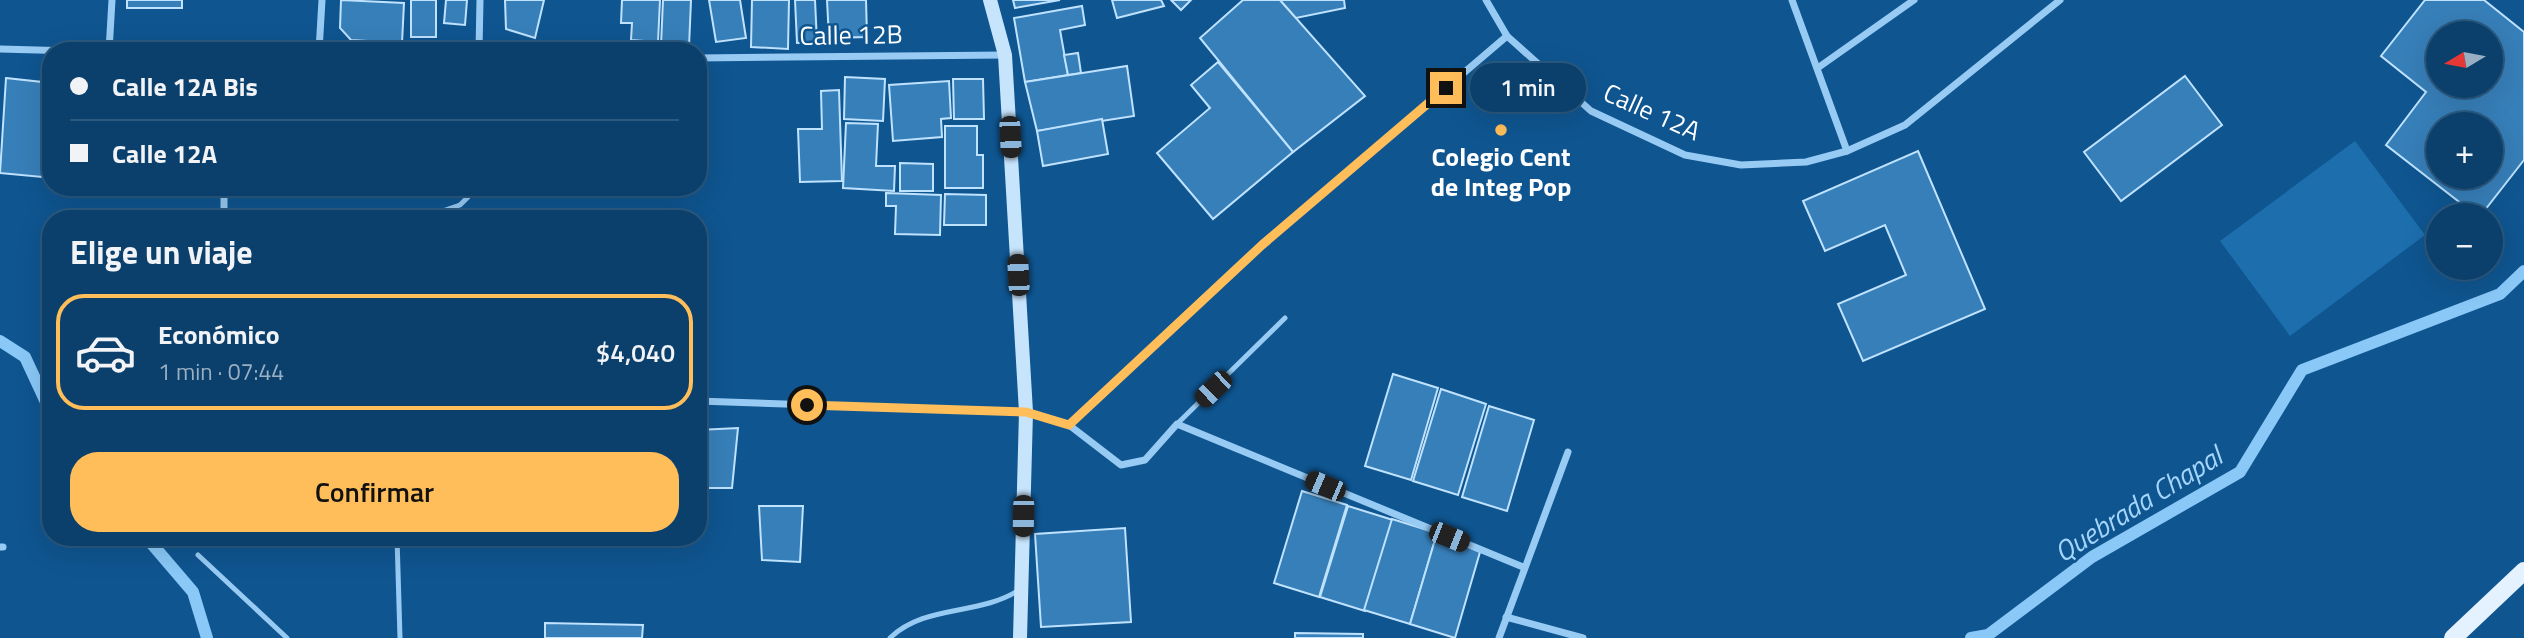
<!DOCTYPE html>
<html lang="es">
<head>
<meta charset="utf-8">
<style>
	body { margin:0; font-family:"Titillium Web",sans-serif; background:#144772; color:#f1f3f6; height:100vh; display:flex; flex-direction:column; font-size:26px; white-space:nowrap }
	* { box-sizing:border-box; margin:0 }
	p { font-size:23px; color:#9aafc2 }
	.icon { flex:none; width:38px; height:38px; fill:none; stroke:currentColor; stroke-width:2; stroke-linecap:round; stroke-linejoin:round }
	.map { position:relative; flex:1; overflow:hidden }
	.sheet { position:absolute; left:42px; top:210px; width:665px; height:336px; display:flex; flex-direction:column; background:#0b406c; border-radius:28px; box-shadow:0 7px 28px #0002,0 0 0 2px #2b597f }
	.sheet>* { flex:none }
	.hud { position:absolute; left:42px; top:42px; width:665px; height:154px; border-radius:28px; box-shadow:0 7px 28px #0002,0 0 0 2px #2b597f; display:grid; align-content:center; height:154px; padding:0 28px; background:#0b406c }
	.needle { width:46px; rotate:260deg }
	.controls { position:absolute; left:2426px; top:21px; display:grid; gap:14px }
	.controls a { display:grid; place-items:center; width:77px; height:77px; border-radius:50%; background:#0b406c; box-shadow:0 7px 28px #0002,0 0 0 2px #2b597f; font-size:35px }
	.end { position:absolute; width:32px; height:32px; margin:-16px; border:9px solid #ffbe5a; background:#111; box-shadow:0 0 0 4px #111 }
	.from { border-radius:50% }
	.bubble { position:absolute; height:49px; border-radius:24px; background:#0b406c; box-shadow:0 7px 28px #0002,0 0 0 2px #2b597f; font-size:23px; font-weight:600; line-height:49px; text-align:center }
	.car { position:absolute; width:21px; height:42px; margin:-21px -10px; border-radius:9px; box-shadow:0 0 5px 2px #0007; background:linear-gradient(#222 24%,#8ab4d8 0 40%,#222 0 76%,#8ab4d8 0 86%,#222 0) }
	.hud b { display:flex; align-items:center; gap:24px; height:66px; font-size:26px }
	.hud b+b { border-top:2px solid #2b597f }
	.hud i { width:18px; height:18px; background:#f1f3f6 }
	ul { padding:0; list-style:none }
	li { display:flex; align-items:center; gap:21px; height:116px; margin:0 14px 10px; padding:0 14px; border:4px solid transparent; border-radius:28px }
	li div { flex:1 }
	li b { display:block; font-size:26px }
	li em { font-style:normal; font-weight:600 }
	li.active { border-color:#ffbe5a }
	li>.icon { width:63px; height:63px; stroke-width:1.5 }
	h2 { padding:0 28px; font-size:32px; line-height:84px }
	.button { display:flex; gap:14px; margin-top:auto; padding:14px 28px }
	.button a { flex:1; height:80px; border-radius:28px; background:#ffbe5a; color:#111; font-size:28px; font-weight:600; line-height:80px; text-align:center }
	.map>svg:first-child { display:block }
	.green { fill:#1d6ead }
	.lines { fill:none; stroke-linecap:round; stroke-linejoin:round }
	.stream { stroke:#89c8f7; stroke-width:12 }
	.building { fill:#377fb9; stroke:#bfe2fe; stroke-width:2; fill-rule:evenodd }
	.lane { stroke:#98cbf4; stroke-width:5 }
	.street { stroke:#98cbf4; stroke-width:7 }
	.secondary { stroke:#c7e4fd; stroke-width:14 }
	.primary { stroke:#e4f2ff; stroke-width:18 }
	.route { stroke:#ffbe5a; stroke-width:9 }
	.poi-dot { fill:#ffbe5a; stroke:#0f5590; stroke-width:2.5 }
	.labels { text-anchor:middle; stroke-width:5; stroke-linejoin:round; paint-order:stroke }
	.street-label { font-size:26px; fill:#fff; stroke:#0f5590 }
	.poi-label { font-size:26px; font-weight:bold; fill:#fff; stroke:#0f5590 }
	.water-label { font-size:28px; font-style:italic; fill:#a4d5fb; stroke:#0f5590 }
</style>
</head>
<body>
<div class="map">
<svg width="2524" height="638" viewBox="0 0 2524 638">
	<rect width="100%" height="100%" fill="#0f5590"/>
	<path class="green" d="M2355 141 2425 235 2290 336 2220 241Z"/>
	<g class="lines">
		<g class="stream">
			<path d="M0 341 25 357 51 413"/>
			<path d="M146 537 193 592 207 638"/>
			<path d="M1971 638 1988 635 2092 557 2240 472 2302 370 2500 294 2524 271"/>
		</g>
	</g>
	<g class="building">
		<rect x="127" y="0" width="55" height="8"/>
		<path d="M341 0 404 3 402 43 351 40 340 28Z"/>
		<rect x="411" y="0" width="25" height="37"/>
		<path d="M446 0H467L465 25 444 23Z"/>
		<path d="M505 0H544L535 38 506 29Z"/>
		<path d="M622 0H660L658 42 631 40 632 23H621Z"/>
		<path d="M663 0H691L689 47 661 45Z"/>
		<path d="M709 0H740L746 38 716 42Z"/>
		<path d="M752 0H789L788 49 751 47Z"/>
		<path d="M795 0H815L817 42 797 43Z"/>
		<path d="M827 0H866L867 37 829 38Z"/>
		<path d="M1013 0H1060L1015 8Z"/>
		<path d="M1112 0H1161L1164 6 1117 18Z"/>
		<path d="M1171 0H1191L1181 10Z"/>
		<path d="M1243 0H1280L1365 96 1293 152 1200 38Z"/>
		<path d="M1280 0H1344L1345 8 1296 18Z"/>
		<path d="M2425 0H2484L2524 32V160L2481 215H2476L2386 145 2426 92 2381 56ZM2438 33H2490V86H2438ZM2438 124H2490V177H2438Z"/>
		<path d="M1082 6 1085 25 1060 30 1068 75 1025 82 1014 18Z"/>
		<path d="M1078 53 1081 73 1068 75 1064 55Z"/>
		<path d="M1218 62 1293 152 1213 219 1157 153 1210 108 1191 85Z"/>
		<path d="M1127 66 1134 116 1037 131 1025 82Z"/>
		<path d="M2185 76 2222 125 2121 201 2084 152Z"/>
		<path d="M845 77 885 79 883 121 844 119Z"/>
		<path d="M6 78 51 83 42 177 0 173Z"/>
		<path d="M953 79H983L984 119H954Z"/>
		<path d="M949 81 951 118 941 119 942 137 893 141 889 85Z"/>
		<path d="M839 90 842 181 800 182 798 129H822L821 91Z"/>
		<path d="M1102 119 1108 154 1043 166 1037 131Z"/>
		<path d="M846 123 878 124 876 166H895L894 191 843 188Z"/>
		<path d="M945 126H977V155H983V188H945Z"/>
		<path d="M1918 151 1985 309 1863 361 1838 304 1906 275 1885 225 1825 251 1803 201Z"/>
		<path d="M900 163 933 164V191H900Z"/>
		<path d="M886 193 941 195 940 235 895 234 896 206H886Z"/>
		<path d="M945 194 986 195V225H944Z"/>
		<path d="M1393 374 1438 388 1411 480 1365 466Z"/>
		<path d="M1441 389 1486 404 1458 495 1413 481Z"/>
		<path d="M1489 406 1534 420 1507 511 1462 497Z"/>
		<path d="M738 428 732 488H698V430Z"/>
		<path d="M1302 491 1347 505 1319 597 1274 583Z"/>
		<path d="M759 506H803L800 562 762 560Z"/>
		<path d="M1348 506 1393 520 1365 611 1320 597Z"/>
		<path d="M1392 519 1437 533 1410 624 1364 610Z"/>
		<path d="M1125 528 1131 622 1041 627 1035 534Z"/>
		<path d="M1437 533 1480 552 1455 638 1410 624Z"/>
		<path d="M545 623 643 625 642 638H545Z"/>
		<path d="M1295 633 1363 634V638H1295Z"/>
	</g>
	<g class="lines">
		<g class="lane">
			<path d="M425 217 460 205 478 187"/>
			<path d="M1177 424 1285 318"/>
			<path d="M397 537 400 638"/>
			<path d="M198 555 287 638"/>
			<path d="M890 638C925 604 979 616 1019 590"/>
		</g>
		<g class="street">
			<path d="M1486 0 1507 36 1591 111 1685 155 1741 165 1806 162 1847 151 1905 125 2060 0"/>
			<path d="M1792 0 1847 151"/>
			<path d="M0 49 74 51"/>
			<path d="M109 51 112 0"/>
			<path d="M224 51H229"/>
			<path d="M319 51 322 0"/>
			<path d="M479 51 480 0"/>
			<path d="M698 58 1005 55"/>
			<path d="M1819 67 1914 0"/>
			<path d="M224 219V187"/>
			<path d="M698 401 1026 412 1069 425 1262 245 1507 36"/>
			<path d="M1069 425 1121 465 1145 460 1177 424 1523 567"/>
			<path d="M0 547H3"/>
			<path d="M1506 617 1583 638"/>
			<path d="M1499 638 1568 452"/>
		</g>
		<path class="secondary" d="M990 0 1005 55 1026 412 1020 638"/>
		<path class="primary" d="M2453 638 2524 571"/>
	</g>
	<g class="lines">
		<path class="route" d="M807 405 1026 412 1069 425 1262 245 1446 88"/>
	</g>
	<circle class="poi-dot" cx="1501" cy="130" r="7"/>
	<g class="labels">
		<g class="street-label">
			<text transform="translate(851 35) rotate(-1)" y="9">Calle 12B</text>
			<text transform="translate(1652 112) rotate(24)" y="9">Calle 12A</text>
		</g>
		<g class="poi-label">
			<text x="1501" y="166">Colegio Cent<tspan x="1501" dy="30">de Integ Pop</tspan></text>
		</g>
		<g class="water-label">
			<text transform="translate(2138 504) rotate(-32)" y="10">Quebrada Chapal</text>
		</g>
	</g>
</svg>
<div class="controls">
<a><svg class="needle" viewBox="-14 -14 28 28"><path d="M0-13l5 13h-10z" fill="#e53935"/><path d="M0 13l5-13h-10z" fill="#9aafc2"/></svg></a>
<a>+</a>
<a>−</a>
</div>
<i class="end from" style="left:807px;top:405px"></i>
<i class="end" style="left:1446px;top:88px"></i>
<div class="bubble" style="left:1470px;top:63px;width:116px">1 min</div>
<i class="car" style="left:1010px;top:137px;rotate:177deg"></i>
<i class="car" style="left:1018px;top:275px;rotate:357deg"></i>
<i class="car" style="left:1213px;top:389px;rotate:226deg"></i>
<i class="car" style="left:1325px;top:486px;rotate:293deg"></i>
<i class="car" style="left:1023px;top:516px;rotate:181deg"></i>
<i class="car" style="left:1449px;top:537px;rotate:112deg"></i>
<div class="hud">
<b><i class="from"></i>Calle 12A Bis</b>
<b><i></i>Calle 12A</b>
</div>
<section class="sheet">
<h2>Elige un viaje</h2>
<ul>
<li class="active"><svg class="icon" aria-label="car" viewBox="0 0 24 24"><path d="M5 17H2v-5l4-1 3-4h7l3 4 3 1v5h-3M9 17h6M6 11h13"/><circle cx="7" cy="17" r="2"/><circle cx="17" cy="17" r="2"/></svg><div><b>Económico</b><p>1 min · 07:44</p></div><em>$4,040</em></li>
</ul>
<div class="button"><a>Confirmar</a></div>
</section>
</div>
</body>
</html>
